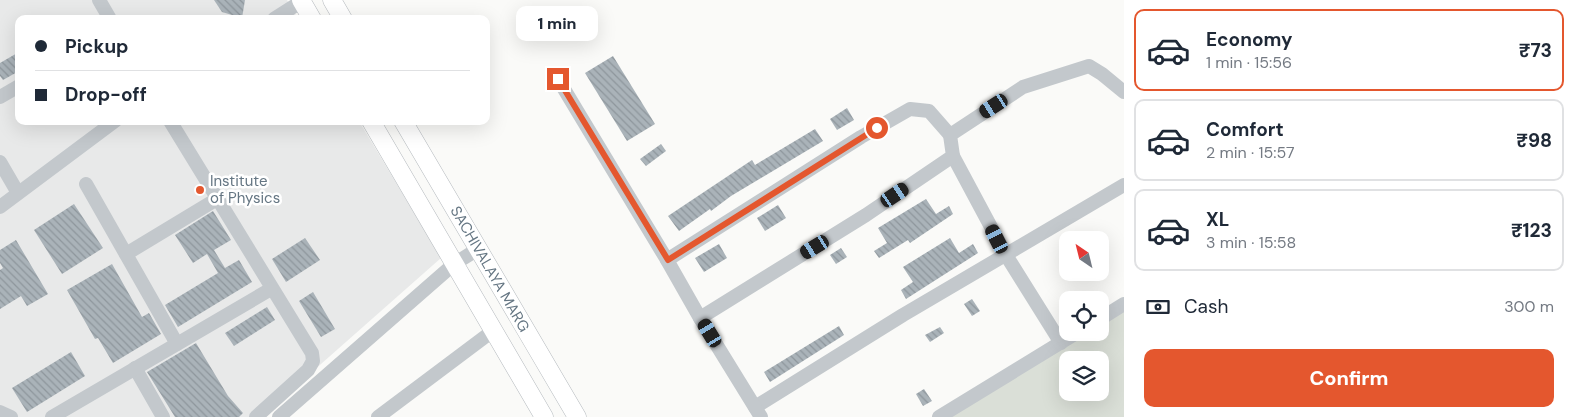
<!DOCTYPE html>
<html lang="en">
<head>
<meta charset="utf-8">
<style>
	body { margin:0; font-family:"DM Sans",sans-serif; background:#f2f2f3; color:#1f2937; height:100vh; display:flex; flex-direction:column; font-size:19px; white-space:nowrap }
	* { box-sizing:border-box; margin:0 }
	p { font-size:16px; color:#747a83 }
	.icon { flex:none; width:28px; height:28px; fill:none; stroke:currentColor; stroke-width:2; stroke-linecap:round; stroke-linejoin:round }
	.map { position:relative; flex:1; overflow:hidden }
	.side { display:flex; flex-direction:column; background:#fff; width:450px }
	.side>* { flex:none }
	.top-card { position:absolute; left:15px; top:15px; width:475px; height:110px; border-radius:10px; box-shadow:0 5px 20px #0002; display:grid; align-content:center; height:110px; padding:0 20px; background:#fff }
	.needle { width:32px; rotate:325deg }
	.controls { position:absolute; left:1059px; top:231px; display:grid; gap:10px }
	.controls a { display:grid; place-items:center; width:50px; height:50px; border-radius:10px; background:#fff; box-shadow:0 5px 20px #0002; font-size:25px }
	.end { position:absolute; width:22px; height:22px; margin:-11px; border:6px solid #e4572e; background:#fff; box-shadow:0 0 0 2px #fff }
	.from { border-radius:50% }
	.bubble { position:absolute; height:35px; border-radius:10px; background:#fff; box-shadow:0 5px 20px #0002; font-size:16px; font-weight:800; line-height:35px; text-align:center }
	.car { position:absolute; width:15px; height:30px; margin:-15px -8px; border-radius:6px; box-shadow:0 0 4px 1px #0007; background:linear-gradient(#222 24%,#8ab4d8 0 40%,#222 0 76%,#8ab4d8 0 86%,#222 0) }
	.top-card b { display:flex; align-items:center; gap:18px; height:48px; font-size:19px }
	.top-card b+b { border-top:1px solid #e0e1e3 }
	.top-card i { width:12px; height:12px; background:#1f2937 }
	ul { padding:9px 0 0; list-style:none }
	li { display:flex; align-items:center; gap:15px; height:82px; margin:0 10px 8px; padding:0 10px; border:2px solid #e0e1e3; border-radius:10px }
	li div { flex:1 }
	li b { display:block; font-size:19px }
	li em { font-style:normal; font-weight:800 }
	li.selected { border-color:#e4572e }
	li>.icon { width:45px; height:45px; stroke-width:1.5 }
	.pay { display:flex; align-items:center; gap:12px; height:55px; padding:0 20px; font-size:19px }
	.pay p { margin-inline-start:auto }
	.action { display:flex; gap:10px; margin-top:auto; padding:10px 20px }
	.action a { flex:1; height:58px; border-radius:10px; background:#e4572e; color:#fff; font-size:20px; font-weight:800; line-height:58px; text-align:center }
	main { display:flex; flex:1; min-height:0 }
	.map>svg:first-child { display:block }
	.built { fill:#e8e9e9 }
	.park { fill:#dadfd7; fill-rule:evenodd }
	.building { fill:url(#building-back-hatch) }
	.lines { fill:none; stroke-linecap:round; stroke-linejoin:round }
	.major-casing { stroke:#b5babe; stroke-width:19 }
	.minor { stroke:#c3c8cc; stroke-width:14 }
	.major { stroke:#fff; stroke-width:18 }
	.route { stroke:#e4572e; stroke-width:6 }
	.poi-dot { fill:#e4572e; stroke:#fff; stroke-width:2 }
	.labels { text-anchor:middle; stroke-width:5; stroke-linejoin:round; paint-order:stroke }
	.poi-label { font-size:15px; fill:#657683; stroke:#fff; text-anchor:start }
	.street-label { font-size:15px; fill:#657683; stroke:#fff }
</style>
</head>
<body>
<main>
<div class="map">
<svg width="1124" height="417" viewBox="0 0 1124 417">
	<defs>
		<pattern id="building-back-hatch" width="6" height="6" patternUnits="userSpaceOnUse" patternTransform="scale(1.25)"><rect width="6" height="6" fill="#aab3b9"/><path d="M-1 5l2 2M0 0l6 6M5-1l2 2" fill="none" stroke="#8e969c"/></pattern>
	</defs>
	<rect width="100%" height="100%" fill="#fafaf8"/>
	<path class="built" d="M0 0H287L298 19H19V121H359L441 258 261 417H0Z"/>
	<path class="park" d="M1124 306V417H951L1079 333 1100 332V320ZM1068 360H1100V392H1068Z"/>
	<g class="building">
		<path d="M214 0H245L242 18 222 12Z"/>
		<path d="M19 52V71L3 80 0 76V63Z"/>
		<path d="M613 56 655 124 627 141 585 73Z"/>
		<path d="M847 108 854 120 837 130 830 119Z"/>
		<path d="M815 129 823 141 731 196 711 211 710 209 679 231 668 216 752 160 755 165Z"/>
		<path d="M661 144 666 151 646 166 640 159Z"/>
		<path d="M926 199 936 214 949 206 953 214 910 243 908 240 879 258 874 251 887 243 878 228Z"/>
		<path d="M74 204 103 248 62 274 34 230Z"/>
		<path d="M778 205 786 218 765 231 757 218Z"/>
		<path d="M213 211 231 240 214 250 225 268 239 260 252 282 178 327 165 305 218 273 207 254 193 263 175 235Z"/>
		<path d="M305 238 320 260 286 282 272 259Z"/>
		<path d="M950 238 959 253 973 244 978 253 906 299 901 290 913 282 903 267Z"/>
		<path d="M16 240 48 294 27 306 21 296 0 309V270L3 268 0 263V250Z"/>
		<path d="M719 244 727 258 704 272 695 258Z"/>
		<path d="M841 248 847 257 836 264 830 255Z"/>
		<path d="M112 264 142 317 149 313 161 334 113 363 98 338 95 339 67 290Z"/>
		<path d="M313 292 335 329 321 337 299 301Z"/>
		<path d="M972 299 980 311 972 316 964 304Z"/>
		<path d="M267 307 275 320 234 346 225 333Z"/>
		<path d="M839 326 844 335 770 382 764 372Z"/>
		<path d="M940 327 944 333 930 342 925 335Z"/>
		<path d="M196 343 228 396 243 413 239 417H175L147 372Z"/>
		<path d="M71 352 85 376 27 412 12 388Z"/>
		<path d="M924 389 932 401 923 406 916 394Z"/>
	</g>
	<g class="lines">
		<defs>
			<g id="major">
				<path d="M301 0 312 19"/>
				<path d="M332 0 343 19"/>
				<path d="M371 121 544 417"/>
				<path d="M403 121 577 417"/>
			</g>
		</defs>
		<use href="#major" class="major-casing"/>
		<g class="minor">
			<path d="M99 0 110 19"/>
			<path d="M274 19 302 1"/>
			<path d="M558 79 667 260"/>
			<path d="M0 97 19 86"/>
			<path d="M170 121 312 353 313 361 308 370 256 417"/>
			<path d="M953 156 1006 255 1061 343"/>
			<path d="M0 162 18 193"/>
			<path d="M86 184 177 344"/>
			<path d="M0 207 115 121"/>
			<path d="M126 254 217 199"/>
			<path d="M700 318 667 260 861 137 910 109 929 111 950 135"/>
			<path d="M1100 319 1124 304"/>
			<path d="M135 368 163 417"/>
			<path d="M755 407 903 315 1124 185"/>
			<path d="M0 412 11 417"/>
			<path d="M52 417 271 289"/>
			<path d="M279 417 454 264 478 249"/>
			<path d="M378 417 494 330"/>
			<path d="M761 417 700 318 866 215 953 156 950 135 1023 87 1089 66 1102 74 1124 92"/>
			<path d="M939 417 1078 332"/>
		</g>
		<use href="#major" class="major"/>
	</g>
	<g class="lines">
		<path class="route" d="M558 79 668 260 877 128"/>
	</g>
	<circle class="poi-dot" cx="200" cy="190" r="5"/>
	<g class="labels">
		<g class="poi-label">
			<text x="210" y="186">Institute<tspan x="210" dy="17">of Physics</tspan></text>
		</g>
		<g class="street-label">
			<text transform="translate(490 269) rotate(60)" y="5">SACHIVALAYA MARG</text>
		</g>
	</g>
</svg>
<div class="controls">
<a><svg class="needle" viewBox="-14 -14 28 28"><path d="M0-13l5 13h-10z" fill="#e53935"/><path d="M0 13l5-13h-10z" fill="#747a83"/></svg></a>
<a><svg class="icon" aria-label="locate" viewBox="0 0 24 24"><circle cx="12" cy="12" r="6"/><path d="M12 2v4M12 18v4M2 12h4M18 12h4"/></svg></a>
<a><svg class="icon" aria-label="layers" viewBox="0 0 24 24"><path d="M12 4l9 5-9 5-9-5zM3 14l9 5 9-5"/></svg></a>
</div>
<i class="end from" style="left:877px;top:128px"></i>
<i class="end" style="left:558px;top:79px"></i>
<div class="bubble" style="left:516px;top:6px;width:82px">1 min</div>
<i class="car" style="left:994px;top:106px;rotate:237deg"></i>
<i class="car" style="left:895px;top:195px;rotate:56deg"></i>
<i class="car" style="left:997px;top:239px;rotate:333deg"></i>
<i class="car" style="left:815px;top:247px;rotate:239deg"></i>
<i class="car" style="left:710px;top:333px;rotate:329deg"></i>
<div class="top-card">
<b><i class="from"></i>Pickup</b>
<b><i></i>Drop-off</b>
</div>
</div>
<section class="side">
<ul>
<li class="selected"><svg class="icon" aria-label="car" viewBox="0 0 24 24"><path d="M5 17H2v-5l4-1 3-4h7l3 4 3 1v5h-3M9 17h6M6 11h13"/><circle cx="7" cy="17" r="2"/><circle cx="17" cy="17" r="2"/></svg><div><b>Economy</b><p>1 min · 15:56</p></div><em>₹73</em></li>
<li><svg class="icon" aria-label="car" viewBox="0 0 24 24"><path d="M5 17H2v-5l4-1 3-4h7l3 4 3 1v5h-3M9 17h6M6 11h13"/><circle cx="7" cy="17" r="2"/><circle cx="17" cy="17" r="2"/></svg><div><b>Comfort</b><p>2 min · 15:57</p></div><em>₹98</em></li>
<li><svg class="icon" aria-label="car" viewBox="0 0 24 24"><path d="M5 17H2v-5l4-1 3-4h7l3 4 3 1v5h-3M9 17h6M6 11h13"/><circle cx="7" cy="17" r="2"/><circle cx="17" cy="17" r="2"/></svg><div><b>XL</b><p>3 min · 15:58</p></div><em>₹123</em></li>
</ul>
<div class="pay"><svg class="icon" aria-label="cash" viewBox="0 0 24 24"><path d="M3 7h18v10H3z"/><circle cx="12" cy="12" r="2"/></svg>Cash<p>300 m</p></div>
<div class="action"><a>Confirm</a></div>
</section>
</main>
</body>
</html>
